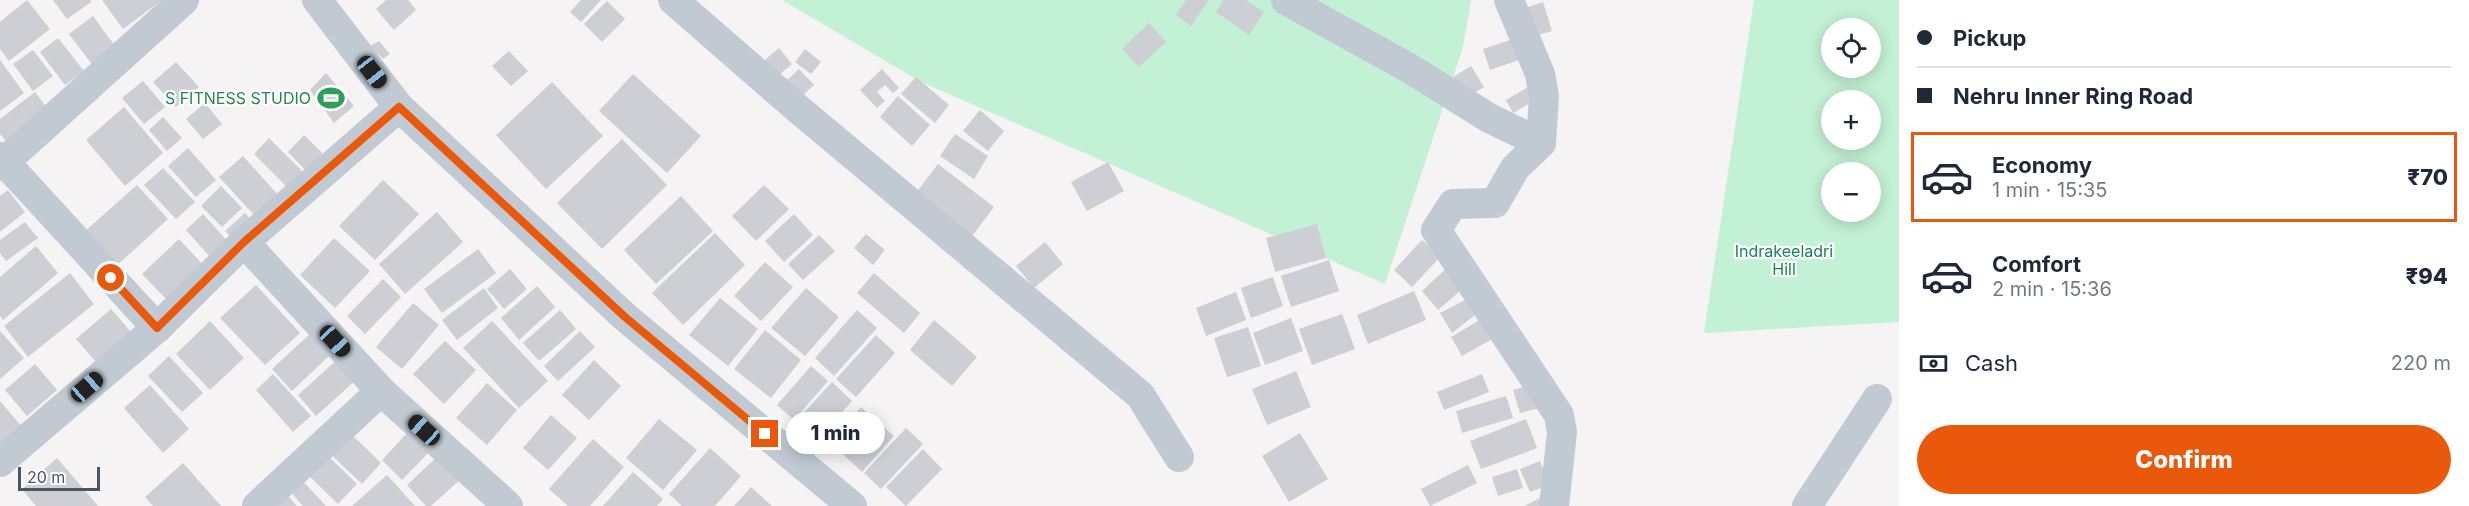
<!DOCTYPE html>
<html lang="en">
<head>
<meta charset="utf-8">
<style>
	body { margin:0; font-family:Inter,sans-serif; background:#f2f2f3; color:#1f2937; height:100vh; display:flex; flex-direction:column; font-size:22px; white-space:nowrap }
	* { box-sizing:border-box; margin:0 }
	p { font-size:20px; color:#747a83 }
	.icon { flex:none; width:33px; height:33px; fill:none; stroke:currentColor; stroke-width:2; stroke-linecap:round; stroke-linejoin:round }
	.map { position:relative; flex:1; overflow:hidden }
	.panel { display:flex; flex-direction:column; background:#fff; width:570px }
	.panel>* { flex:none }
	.guide { display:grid; align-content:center; height:132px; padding:0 18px; background:#fff }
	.buttons { position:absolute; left:1821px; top:18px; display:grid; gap:12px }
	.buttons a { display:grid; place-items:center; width:60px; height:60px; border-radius:50%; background:#fff; box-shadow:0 3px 15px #0003; font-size:30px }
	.scale { position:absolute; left:18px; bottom:15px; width:82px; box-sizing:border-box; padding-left:6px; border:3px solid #4a5661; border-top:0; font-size:16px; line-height:21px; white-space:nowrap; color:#4a5661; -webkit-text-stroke:4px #fff; paint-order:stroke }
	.end { position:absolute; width:27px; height:27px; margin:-14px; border:8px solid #ea580c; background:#fff; box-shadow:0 0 0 3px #fff }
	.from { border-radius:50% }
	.bubble { position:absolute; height:42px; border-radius:21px; background:#fff; box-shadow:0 3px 15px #0003; font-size:20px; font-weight:800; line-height:42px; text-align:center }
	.car { position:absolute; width:18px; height:36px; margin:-18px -9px; border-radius:8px; box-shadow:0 0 4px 2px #0007; background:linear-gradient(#222 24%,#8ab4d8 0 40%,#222 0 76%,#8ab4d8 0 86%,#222 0) }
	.guide b { display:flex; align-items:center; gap:21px; height:57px; font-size:22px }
	.guide b+b { border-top:2px solid #e0e1e3 }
	.guide i { width:15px; height:15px; background:#1f2937 }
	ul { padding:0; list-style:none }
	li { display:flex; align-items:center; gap:18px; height:90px; margin:0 12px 9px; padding:0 6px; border:3px solid transparent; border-radius:0px }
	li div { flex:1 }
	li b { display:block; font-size:22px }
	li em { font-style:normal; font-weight:800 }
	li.selected { border-color:#ea580c }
	li>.icon { width:54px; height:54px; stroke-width:1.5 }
	.pay { display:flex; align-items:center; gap:15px; height:66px; padding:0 18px; font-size:22px }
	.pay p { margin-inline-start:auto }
	.action { display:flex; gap:12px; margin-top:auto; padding:12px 18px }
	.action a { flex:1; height:69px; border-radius:36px; background:#ea580c; color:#fff; font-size:24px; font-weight:800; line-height:69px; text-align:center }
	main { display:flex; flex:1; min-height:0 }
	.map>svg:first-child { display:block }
	.green { fill:#c3f1d5; fill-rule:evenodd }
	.building { fill:#cdcfd5 }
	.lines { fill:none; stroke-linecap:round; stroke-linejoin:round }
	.minor { stroke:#c1cad2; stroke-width:30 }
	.route { stroke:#ea580c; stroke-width:8 }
	.labels { text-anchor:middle; stroke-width:4.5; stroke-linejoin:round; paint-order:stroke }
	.leisure-label { font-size:16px; fill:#27864d; stroke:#fff; text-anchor:end }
	.park-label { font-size:16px; fill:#17864f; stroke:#fff }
</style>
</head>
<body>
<main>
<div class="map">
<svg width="1899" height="506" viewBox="0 0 1899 506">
	<rect width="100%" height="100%" fill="#f5f3f3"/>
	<g class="green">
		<path d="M782 0H1471L1463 47 1385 284 921 82Z"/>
		<path d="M1754 0H1899V322L1704 333ZM1832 28H1870V68H1832ZM1832 100H1870V140H1832ZM1832 172H1870V212H1832Z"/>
	</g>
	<g class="building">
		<path d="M27 0 50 29 9 61 0 49V22Z"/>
		<path d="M53 0H90L91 2 67 19Z"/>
		<path d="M102 0H162L123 29Z"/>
		<path d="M386 0H408L416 10 394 30 376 9Z"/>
		<path d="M581 0H601L581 22 570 12Z"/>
		<path d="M1186 0H1209L1191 26 1176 15Z"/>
		<path d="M1223 0H1246L1264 12 1249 35 1216 12Z"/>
		<path d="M607 1 625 19 602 42 584 24Z"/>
		<path d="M1543 2 1552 31 1528 38 1520 10Z"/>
		<path d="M93 16 117 49 94 67 69 34Z"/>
		<path d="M1149 23 1166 42 1139 67 1122 49Z"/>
		<path d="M58 38 84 71 65 85 40 52Z"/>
		<path d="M1513 39 1519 60 1490 70 1483 49Z"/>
		<path d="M379 41 390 54 383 59 370 46Z"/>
		<path d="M779 48 792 64 774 79 761 63Z"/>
		<path d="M805 49 821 62 811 74 795 62Z"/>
		<path d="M33 50 53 76 33 91 13 64Z"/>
		<path d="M509 51 528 71 511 86 492 66Z"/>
		<path d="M0 60 24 93 0 111Z"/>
		<path d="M176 62 199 87 176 107 153 82Z"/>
		<path d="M1471 66 1484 87 1467 98 1453 77Z"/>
		<path d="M799 69 814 85 799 99 784 83Z"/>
		<path d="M882 69 899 88 893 93 885 85 877 92 885 101 877 108 860 90Z"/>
		<path d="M326 73 354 106 334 123 310 90Z"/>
		<path d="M633 74 701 136 667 173 599 111Z"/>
		<path d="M916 77 949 105 935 123 901 94Z"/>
		<path d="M143 81 165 107 144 124 122 98Z"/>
		<path d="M552 82 603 136 546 189 496 135Z"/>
		<path d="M1535 83 1542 96 1513 113 1506 100Z"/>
		<path d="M35 92 49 111 8 144 0 134V119Z"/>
		<path d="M898 96 930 125 912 146 880 117Z"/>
		<path d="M205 103 222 124 203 139 186 119Z"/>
		<path d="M124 107 163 153 125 186 86 140Z"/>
		<path d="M980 110 1004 131 988 151 963 131Z"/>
		<path d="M163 117 182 138 167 151 149 130Z"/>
		<path d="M955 134 988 156 974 179 940 156Z"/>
		<path d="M304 135 323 154 306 171 288 152Z"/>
		<path d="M269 138 307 176 291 191 254 154Z"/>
		<path d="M622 139 667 185 602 249 557 203Z"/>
		<path d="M188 148 216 180 196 197 168 166Z"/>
		<path d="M243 156 279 196 256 217 219 177Z"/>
		<path d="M1108 162 1124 191 1087 211 1071 182Z"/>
		<path d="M938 164 994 207 972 236 916 193Z"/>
		<path d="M163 168 195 202 176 219 144 185Z"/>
		<path d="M383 180 419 214 375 260 339 226Z"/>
		<path d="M137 185 168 219 114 268 83 233Z"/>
		<path d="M764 185 789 209 756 241 732 216Z"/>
		<path d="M221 186 242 208 222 227 201 206Z"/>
		<path d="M8 190 25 212 0 232V196Z"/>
		<path d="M681 196 713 231 656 284 624 250Z"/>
		<path d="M437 212 463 242 405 294 379 264Z"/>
		<path d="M245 213 257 227 238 245 225 231Z"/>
		<path d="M203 214 229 243 212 259 186 230Z"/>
		<path d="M794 214 813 235 784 262 765 241Z"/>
		<path d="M25 222 38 238 6 261 0 253V240Z"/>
		<path d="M1317 224 1326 258 1275 272 1266 238Z"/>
		<path d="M715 233 745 265 683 325 652 293Z"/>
		<path d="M866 234 885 250 873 265 854 248Z"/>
		<path d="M819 235 835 251 803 280 788 264Z"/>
		<path d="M334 238 370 271 335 308 300 275Z"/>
		<path d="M179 239 205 267 169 302 142 274Z"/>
		<path d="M1422 240 1440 257 1412 287 1394 270Z"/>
		<path d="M1045 242 1063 264 1034 288 1016 266Z"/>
		<path d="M36 246 58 273 3 320 0 316V277Z"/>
		<path d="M478 249 496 273 442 313 424 289Z"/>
		<path d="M1329 260 1339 291 1291 307 1281 276Z"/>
		<path d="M765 262 793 287 761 321 734 296Z"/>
		<path d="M1450 265 1467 285 1438 310 1422 291Z"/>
		<path d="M510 269 527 289 504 309 487 289Z"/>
		<path d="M70 273 94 304 28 357 4 326Z"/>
		<path d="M874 273 920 313 904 333 857 293Z"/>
		<path d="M1273 277 1283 306 1251 318 1241 288Z"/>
		<path d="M383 279 401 297 365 334 347 316Z"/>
		<path d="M256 285 300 333 265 365 220 318Z"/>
		<path d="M537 286 555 307 519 340 501 318Z"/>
		<path d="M484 288 498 308 457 340 442 320Z"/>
		<path d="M806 288 839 317 805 356 771 328Z"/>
		<path d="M1414 291 1426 320 1368 344 1357 315Z"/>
		<path d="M1236 292 1246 320 1206 336 1196 308Z"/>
		<path d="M720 298 758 329 728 366 689 335Z"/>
		<path d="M1469 298 1480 311 1452 333 1440 313Z"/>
		<path d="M413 303 439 325 402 369 376 347Z"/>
		<path d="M111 309 139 341 104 371 76 339Z"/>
		<path d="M560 310 576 329 539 361 523 343Z"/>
		<path d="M857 310 877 328 834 376 815 358Z"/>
		<path d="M1342 314 1355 349 1312 365 1299 329Z"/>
		<path d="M1485 317 1496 337 1462 356 1451 337Z"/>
		<path d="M1291 318 1303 351 1265 365 1253 333Z"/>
		<path d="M934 320 977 357 952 386 910 350Z"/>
		<path d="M210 321 244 358 210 390 176 354Z"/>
		<path d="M492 321 548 381 519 408 463 348Z"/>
		<path d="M1248 327 1261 366 1227 377 1214 338Z"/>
		<path d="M765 330 801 360 771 398 734 369Z"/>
		<path d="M0 331 24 358 0 379Z"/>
		<path d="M580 331 595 347 558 381 544 366Z"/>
		<path d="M312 332 332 353 292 391 272 369Z"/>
		<path d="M876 335 895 353 856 397 836 379Z"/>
		<path d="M445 341 476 370 444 404 413 374Z"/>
		<path d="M169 356 203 393 182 412 148 376Z"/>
		<path d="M339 358 357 379 316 416 298 395Z"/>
		<path d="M594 360 621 386 589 420 562 395Z"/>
		<path d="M35 364 57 390 27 416 5 390Z"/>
		<path d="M811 366 828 381 794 420 777 405Z"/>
		<path d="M1296 371 1311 407 1267 425 1252 389Z"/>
		<path d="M273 374 311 416 293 432 256 390Z"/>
		<path d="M1482 374 1489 392 1444 410 1437 392Z"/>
		<path d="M832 382 852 401 820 437 799 418Z"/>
		<path d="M487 383 517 410 487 445 456 418Z"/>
		<path d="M150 385 189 429 163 453 124 408Z"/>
		<path d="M1530 385 1544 407 1520 413 1513 390Z"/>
		<path d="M1506 396 1513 418 1462 433 1456 411Z"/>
		<path d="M0 401 22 427 0 445Z"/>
		<path d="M861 407 894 436 862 472 830 442Z"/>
		<path d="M551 415 577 438 548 470 523 448Z"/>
		<path d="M659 419 697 450 663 490 626 458Z"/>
		<path d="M1526 419 1537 448 1481 469 1470 441Z"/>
		<path d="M343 426 381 463 362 484 323 447Z"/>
		<path d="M906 428 923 444 881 489 864 473Z"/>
		<path d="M409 431 430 451 402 480 382 460Z"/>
		<path d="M1300 433 1328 479 1289 502 1262 456Z"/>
		<path d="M593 439 624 467 590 506H568L549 489Z"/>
		<path d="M710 448 741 476 715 506H682L669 494Z"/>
		<path d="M321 449 357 484 338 504 302 469Z"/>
		<path d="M923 449 942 469 906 506 886 487Z"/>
		<path d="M441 453 463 477 431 506H426L407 485Z"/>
		<path d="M57 458 98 506H36L22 489Z"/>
		<path d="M1540 461 1549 485 1530 492 1520 469Z"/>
		<path d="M183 463 221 506H153L145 497Z"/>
		<path d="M1468 465 1477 483 1430 506 1421 489Z"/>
		<path d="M1517 469 1523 488 1498 496 1492 477Z"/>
		<path d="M633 472 663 499 657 506H603Z"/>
		<path d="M387 475 415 506H352Z"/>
		<path d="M299 477 326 506H303L287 488Z"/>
		<path d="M751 487 772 506H734Z"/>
		<path d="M285 493 297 506H271Z"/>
		<path d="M1540 498 1544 506H1524Z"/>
	</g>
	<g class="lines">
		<g class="minor">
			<path d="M317 0 399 107 625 317 852 506"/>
			<path d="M673 0 797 108 1140 395 1179 457"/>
			<path d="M1286 0 1409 68 1489 118 1541 143 1515 168 1495 203 1453 204 1436 230 1559 415 1562 432 1554 506"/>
			<path d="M1509 0 1540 74 1544 96 1541 143"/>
			<path d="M0 157 157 328"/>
			<path d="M0 166 184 0"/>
			<path d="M244 242 381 391 257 506"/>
			<path d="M381 391 508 506"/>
			<path d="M0 462 157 328 244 242 399 107"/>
			<path d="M1807 506 1877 399"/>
		</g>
	</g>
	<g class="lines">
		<path class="route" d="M111 278 157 328 244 242 399 107 625 317 765 434"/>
	</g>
	<defs>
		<symbol id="stadium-bare" viewBox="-9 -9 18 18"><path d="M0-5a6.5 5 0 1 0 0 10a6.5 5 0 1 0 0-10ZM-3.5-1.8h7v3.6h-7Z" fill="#2e9e5b" stroke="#fff" stroke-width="2.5" paint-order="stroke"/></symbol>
	</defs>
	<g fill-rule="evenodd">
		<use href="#stadium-bare" x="312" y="79" width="38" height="38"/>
	</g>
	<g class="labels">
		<g class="leisure-label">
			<text x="311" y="104">S FITNESS STUDIO</text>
		</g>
		<g class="park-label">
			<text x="1784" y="257">Indrakeeladri<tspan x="1784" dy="18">Hill</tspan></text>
		</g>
	</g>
</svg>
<div class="buttons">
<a><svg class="icon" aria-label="locate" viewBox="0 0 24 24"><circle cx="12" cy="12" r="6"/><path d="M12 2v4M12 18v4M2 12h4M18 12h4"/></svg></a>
<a>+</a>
<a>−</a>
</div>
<div class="scale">20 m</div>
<i class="end from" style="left:111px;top:278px"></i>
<i class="end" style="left:765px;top:434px"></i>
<div class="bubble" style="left:786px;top:412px;width:99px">1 min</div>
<i class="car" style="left:372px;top:72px;rotate:142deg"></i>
<i class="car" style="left:335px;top:341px;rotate:137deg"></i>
<i class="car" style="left:87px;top:387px;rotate:49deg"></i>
<i class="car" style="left:424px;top:430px;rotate:312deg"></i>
</div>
<section class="panel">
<div class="guide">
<b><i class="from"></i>Pickup</b>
<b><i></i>Nehru Inner Ring Road</b>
</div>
<ul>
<li class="selected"><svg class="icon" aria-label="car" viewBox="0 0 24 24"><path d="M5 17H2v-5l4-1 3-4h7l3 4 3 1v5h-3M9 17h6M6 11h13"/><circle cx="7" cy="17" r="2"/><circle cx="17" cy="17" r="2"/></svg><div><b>Economy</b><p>1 min · 15:35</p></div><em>₹70</em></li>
<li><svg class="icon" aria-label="car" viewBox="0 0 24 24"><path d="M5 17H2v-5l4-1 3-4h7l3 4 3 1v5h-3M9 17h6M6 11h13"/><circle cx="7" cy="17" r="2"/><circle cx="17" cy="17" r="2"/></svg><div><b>Comfort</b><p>2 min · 15:36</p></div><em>₹94</em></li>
</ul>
<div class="pay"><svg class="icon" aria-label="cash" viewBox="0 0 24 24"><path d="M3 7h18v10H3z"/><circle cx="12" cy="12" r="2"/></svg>Cash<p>220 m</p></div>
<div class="action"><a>Confirm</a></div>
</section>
</main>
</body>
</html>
